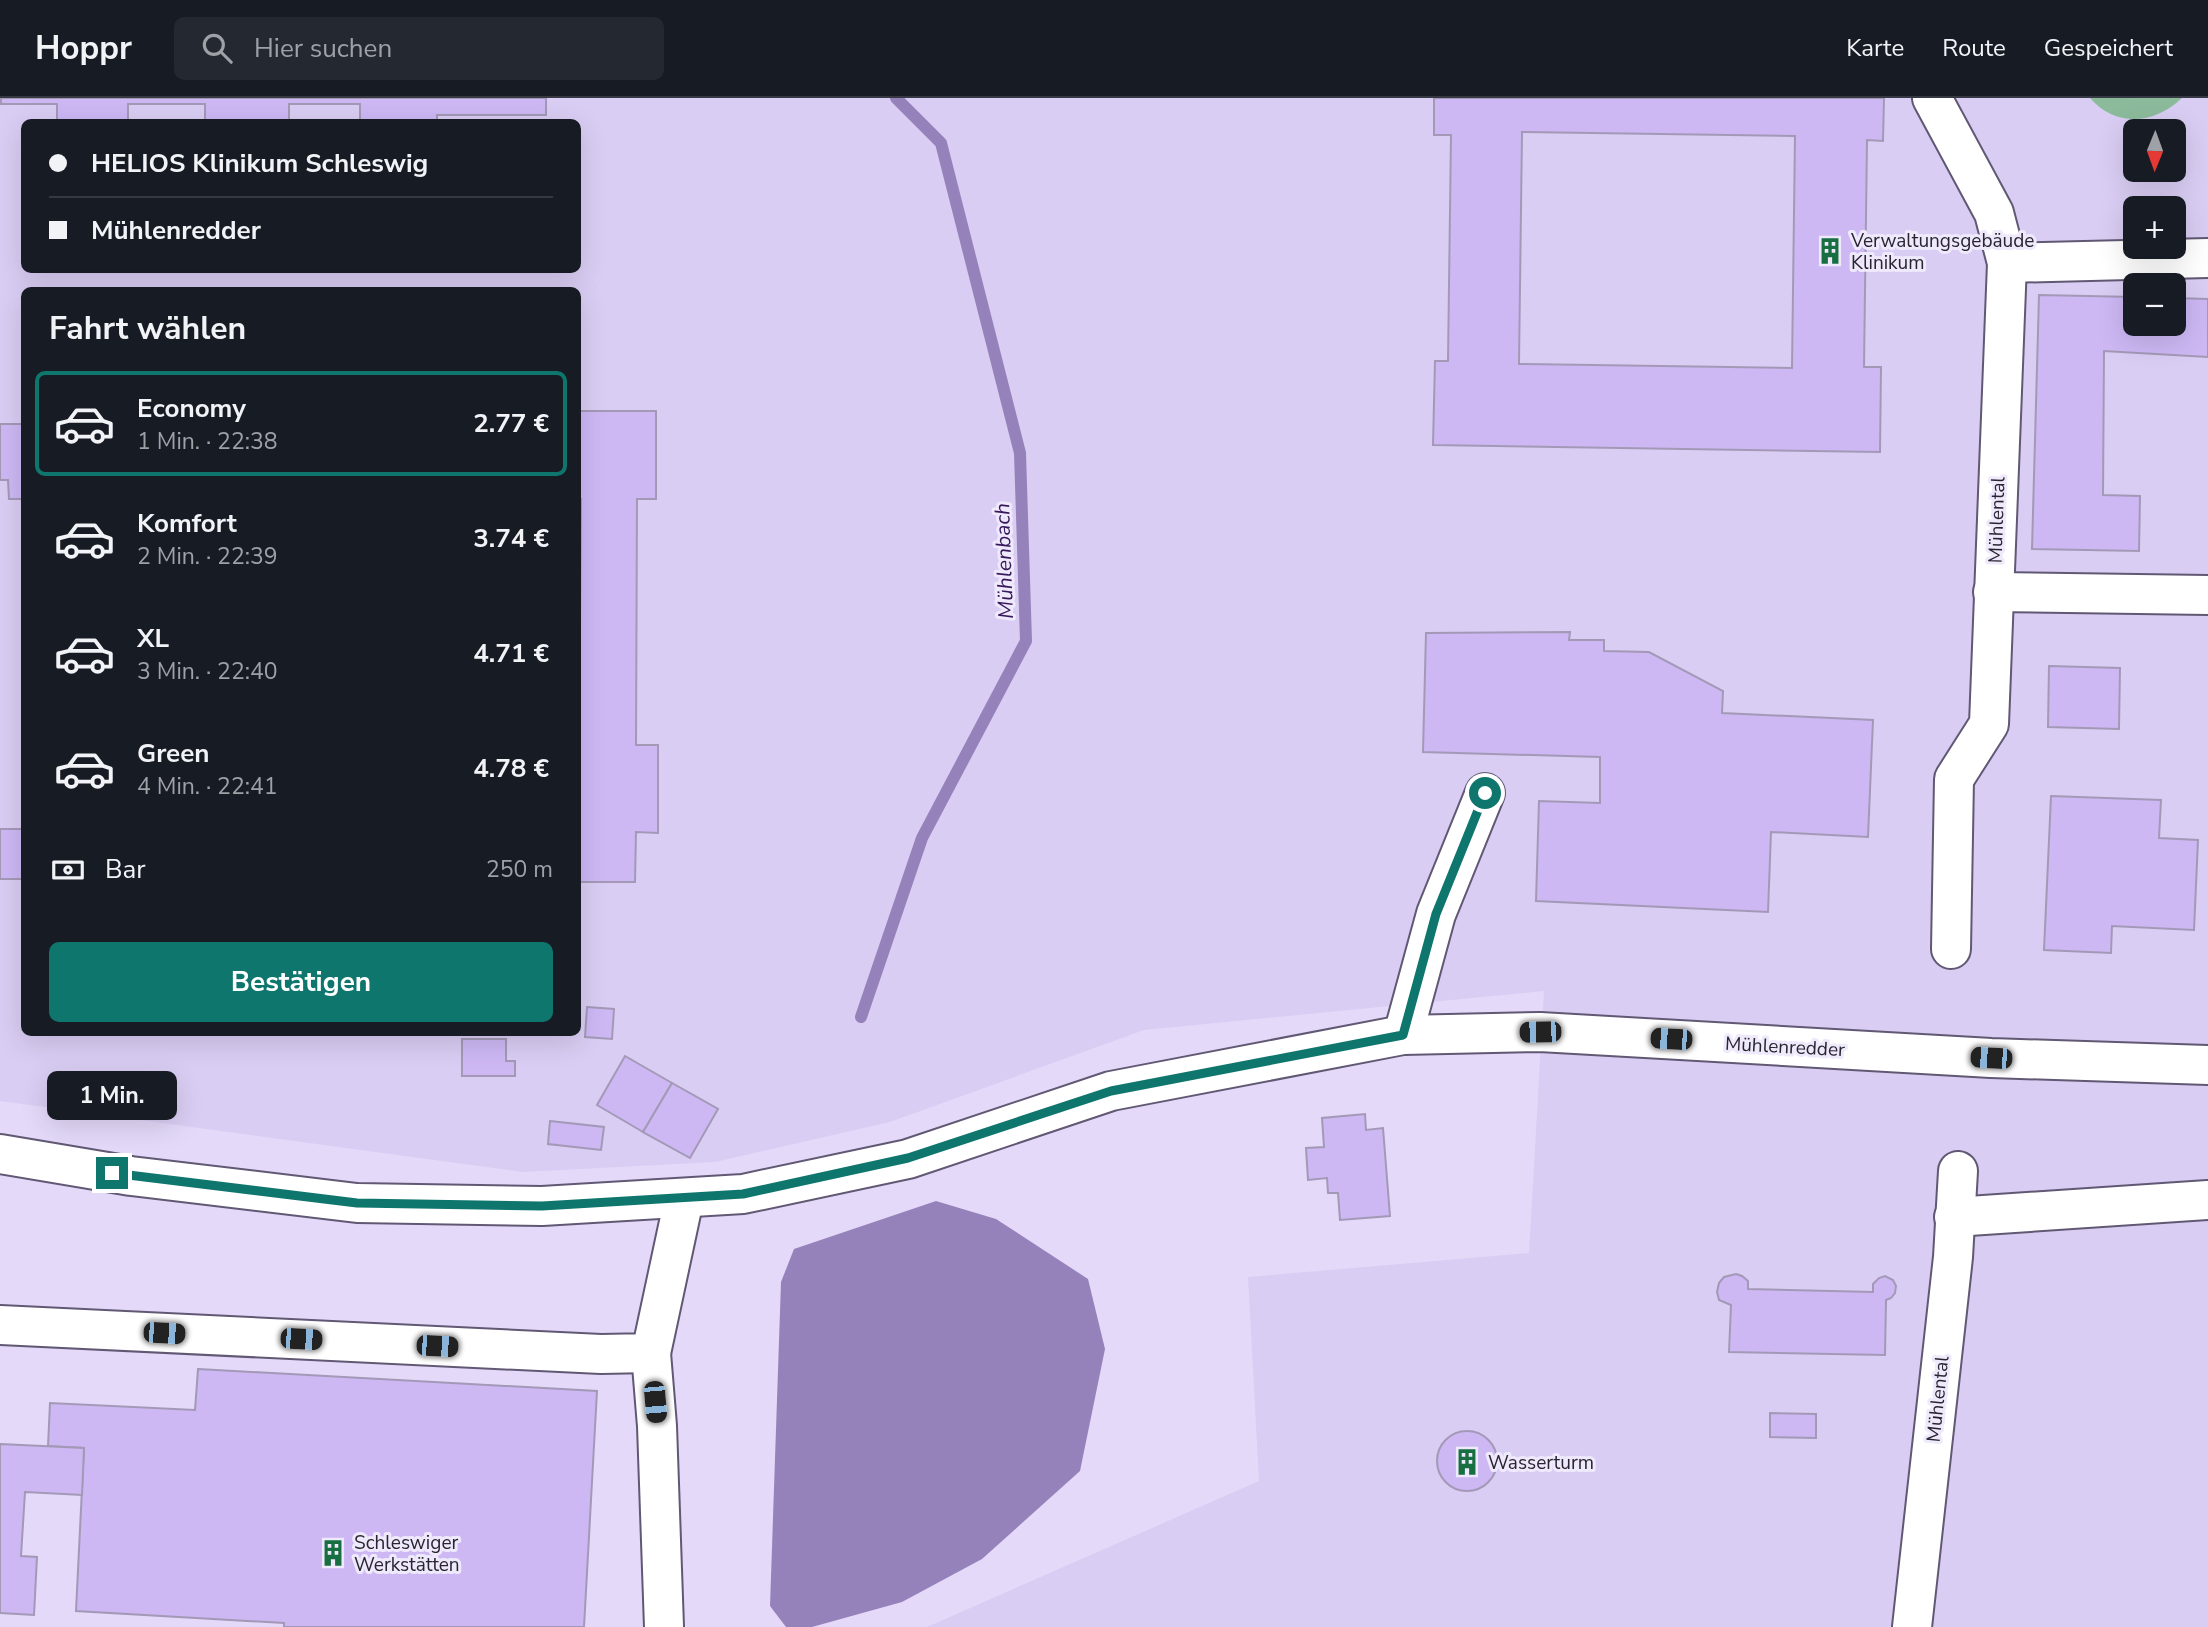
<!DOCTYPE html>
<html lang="de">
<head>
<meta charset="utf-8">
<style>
	body { margin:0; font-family:"Nunito Sans",sans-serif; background:#242831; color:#f1f3f6; height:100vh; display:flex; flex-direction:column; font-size:26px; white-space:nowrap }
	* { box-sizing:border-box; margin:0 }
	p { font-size:23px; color:#9ea1a6 }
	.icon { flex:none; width:38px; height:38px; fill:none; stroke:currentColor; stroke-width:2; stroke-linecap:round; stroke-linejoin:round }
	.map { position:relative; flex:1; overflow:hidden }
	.panel { position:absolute; left:21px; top:189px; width:560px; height:749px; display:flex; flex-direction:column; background:#171b24; border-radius:10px; box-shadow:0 7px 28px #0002 }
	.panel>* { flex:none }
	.top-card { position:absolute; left:21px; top:21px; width:560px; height:154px; border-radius:10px; box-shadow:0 7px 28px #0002; display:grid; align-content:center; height:154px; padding:0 28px; background:#171b24 }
	.needle { width:46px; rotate:181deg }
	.controls { position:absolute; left:2123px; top:21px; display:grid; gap:14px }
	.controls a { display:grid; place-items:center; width:63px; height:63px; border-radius:10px; background:#171b24; box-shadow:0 7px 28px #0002; font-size:35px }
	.end { position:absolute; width:32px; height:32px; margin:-16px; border:9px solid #0f766e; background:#fff; box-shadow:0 0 0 4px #fff }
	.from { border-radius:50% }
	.bubble { position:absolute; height:49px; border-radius:10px; background:#171b24; box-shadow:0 7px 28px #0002; font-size:23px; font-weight:700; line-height:49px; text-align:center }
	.car { position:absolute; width:21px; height:42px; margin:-21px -10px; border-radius:9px; box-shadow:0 0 5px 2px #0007; background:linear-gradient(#222 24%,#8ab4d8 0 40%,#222 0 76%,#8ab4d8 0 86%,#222 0) }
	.top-card b { display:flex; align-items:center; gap:24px; height:66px; font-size:26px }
	.top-card b+b { border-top:2px solid #363941 }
	.top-card i { width:18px; height:18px; background:#f1f3f6 }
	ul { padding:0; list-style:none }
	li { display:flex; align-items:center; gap:21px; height:105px; margin:0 14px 10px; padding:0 14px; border:4px solid transparent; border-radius:10px }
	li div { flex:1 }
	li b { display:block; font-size:26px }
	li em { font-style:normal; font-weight:700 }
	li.selected { border-color:#0f766e }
	li>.icon { width:63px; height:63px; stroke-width:1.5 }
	h2 { padding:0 28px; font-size:32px; line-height:84px }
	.pay { display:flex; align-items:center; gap:18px; height:77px; padding:0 28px; font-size:26px }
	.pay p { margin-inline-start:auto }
	.action { display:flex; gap:14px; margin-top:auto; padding:14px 28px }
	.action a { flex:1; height:80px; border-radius:10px; background:#0f766e; color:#fff; font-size:28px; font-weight:700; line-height:80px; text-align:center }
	header { display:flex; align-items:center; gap:42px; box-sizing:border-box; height:98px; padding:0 35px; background:#171b24; border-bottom:2px solid #363941 }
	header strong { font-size:33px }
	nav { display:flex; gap:38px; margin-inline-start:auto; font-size:24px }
	.search { width:490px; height:63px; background:#242831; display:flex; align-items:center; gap:18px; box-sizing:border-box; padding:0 24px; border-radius:10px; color:#9ea1a6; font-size:26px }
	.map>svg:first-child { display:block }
	.built { fill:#d9cdf3; fill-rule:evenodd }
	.green { fill:#8cbb9c }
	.water { fill:#9682ba }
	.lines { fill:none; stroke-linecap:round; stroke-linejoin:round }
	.stream { stroke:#9682ba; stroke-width:12 }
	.building { fill:#cdb8f4; stroke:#a399b7; stroke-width:2; fill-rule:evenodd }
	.minor-casing { stroke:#615873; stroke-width:42 }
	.minor { stroke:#fff; stroke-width:38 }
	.route { stroke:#0f766e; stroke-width:9 }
	.labels { text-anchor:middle; stroke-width:6; stroke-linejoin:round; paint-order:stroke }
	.poi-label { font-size:19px; fill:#292530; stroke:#efe9fc; text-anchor:start }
	.street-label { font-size:19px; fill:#292530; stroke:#efe9fc }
	.water-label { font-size:21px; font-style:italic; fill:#37185c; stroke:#efe9fc }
</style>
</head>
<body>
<header>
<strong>Hoppr</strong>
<div class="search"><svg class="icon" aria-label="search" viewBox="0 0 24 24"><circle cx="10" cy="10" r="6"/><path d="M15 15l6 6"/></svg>Hier suchen</div>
<nav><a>Karte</a><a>Route</a><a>Gespeichert</a></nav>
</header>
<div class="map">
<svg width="2208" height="1529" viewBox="0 0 2208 1529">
	<rect width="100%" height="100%" fill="#e4d9f9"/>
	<path class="built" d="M0 0H2208V1529H927L1259 1383 1248 1179 1529 1155 1544 893 1144 932 890 1024 715 1064 523 1074 0 1003ZM24 24H578V172H24ZM2135 33H2174V72H2135ZM2135 110H2174V149H2135ZM2135 187H2174V226H2135ZM24 192H578V934H24Z"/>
	<path class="green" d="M2090 0H2182C2155 26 2116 30 2090 0Z"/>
	<path class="water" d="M936 1103 996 1121 1088 1181 1105 1251 1080 1373 982 1461 902 1504 812 1529H786L770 1508 781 1184 794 1151Z"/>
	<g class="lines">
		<path class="stream" d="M861 919 922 740 1026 543 1020 355 941 45 896 0"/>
	</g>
	<g class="building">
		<path d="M1 0H546V17H437V24H360V6H289V24H205V6H128V24H57V6H1Z"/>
		<path d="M1434 0H1884L1883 43 1867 42 1864 269H1881L1880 354 1433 347 1435 263H1448L1451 37H1434ZM1522 34 1795 38 1792 270 1519 266Z"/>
		<path d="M2039 197 2135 199V226H2174V200L2208 201V259L2104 253 2103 397 2140 398 2139 453 2032 451Z"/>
		<path d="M578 313H656V401H637L636 647H658V735L636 734 635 784H578L581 401H578Z"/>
		<path d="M0 326H24V401H9L8 382H0Z"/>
		<path d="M1570 534 1569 542H1604V553L1649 554 1723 593 1722 615 1873 622 1868 739 1771 734 1768 814 1536 803 1539 703 1600 705V659L1423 654 1426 535Z"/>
		<path d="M2049 568 2120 570 2119 631 2048 629Z"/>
		<path d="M2051 698 2161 702 2159 740 2198 742 2194 832 2112 828 2111 855 2044 852Z"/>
		<rect x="0" y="731" width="24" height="50"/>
		<path d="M587 909 614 911 612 941 585 939Z"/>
		<path d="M462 941H506V963H515V978H462Z"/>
		<path d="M625 958 672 985 643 1034 597 1007Z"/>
		<path d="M672 985 718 1011 690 1060 643 1034Z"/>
		<path d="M1365 1016 1366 1032 1383 1030 1390 1118 1340 1122 1338 1095H1328L1327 1080 1308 1082 1306 1050 1324 1049 1322 1020Z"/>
		<path d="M550 1023 604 1029 601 1052 548 1046Z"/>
		<path d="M1736 1176 1742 1178 1748 1183V1191L1873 1194V1186L1879 1180 1885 1178 1893 1182 1896 1188 1895 1195 1891 1200 1886 1202 1885 1257 1729 1254 1731 1207 1719 1202 1717 1194 1719 1185 1724 1179Z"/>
		<path d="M198 1271 597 1293 584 1529H284V1525L76 1513 84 1350 48 1348 50 1305 195 1312Z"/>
		<path d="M1770 1315 1816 1316V1340L1770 1339Z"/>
		<circle cx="1467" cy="1363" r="30"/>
		<path d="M0 1346 84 1350 82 1397 25 1394 21 1458 37 1459 34 1517 0 1515Z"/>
	</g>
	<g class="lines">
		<defs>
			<g id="minor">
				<path d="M1932 0 1994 115 2007 165 1989 626 1954 681 1951 851"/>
				<path d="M2007 165 2208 160"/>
				<path d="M1993 494 2208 497"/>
				<path d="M1403 937 1436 816 1485 695"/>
				<path d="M0 1056 131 1078 357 1105 542 1108 743 1096 908 1061 1111 993 1403 937 1540 934 1991 960 2208 967"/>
				<path d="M1954 1119 2208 1102"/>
				<path d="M0 1227 601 1256 651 1255 684 1101"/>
				<path d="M651 1255 657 1328 664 1529"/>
				<path d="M1912 1529 1953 1159 1958 1073"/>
			</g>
		</defs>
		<use href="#minor" class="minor-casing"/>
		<use href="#minor" class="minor"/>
	</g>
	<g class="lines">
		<path class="route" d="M112 1075 357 1105 542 1108 743 1096 908 1060 1111 993 1403 937 1436 816 1485 695"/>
	</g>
	<defs>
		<symbol id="building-bare" viewBox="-9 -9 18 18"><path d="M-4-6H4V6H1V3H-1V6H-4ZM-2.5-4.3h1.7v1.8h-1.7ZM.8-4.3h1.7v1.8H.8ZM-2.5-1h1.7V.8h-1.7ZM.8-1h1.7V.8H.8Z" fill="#176e41" stroke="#efe9fc" stroke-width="2.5" paint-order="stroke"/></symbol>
	</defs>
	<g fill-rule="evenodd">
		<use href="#building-bare" x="1811" y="134" width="38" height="38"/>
		<use href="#building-bare" x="1448" y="1345" width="38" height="38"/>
		<use href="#building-bare" x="314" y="1436" width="38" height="38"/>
	</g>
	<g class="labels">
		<g class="poi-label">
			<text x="1851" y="149">Verwaltungsgebäude<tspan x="1851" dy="22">Klinikum</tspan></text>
			<text x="1488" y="1371">Wasserturm</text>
			<text x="354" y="1451">Schleswiger<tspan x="354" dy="22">Werkstätten</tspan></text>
		</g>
		<g class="street-label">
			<text transform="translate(1996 422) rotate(-88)" y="7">Mühlental</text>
			<text transform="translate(1785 948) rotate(3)" y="7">Mühlenredder</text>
			<text transform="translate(1937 1301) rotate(-84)" y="7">Mühlental</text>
		</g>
		<g class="water-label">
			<text transform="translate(1004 463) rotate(-92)" y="7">Mühlenbach</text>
		</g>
	</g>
</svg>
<div class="controls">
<a><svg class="needle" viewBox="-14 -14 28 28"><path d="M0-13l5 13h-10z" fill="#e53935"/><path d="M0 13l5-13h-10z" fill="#9ea1a6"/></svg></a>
<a>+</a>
<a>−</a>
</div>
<i class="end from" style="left:1485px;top:695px"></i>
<i class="end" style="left:112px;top:1075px"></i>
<div class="bubble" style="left:47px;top:973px;width:130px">1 Min.</div>
<i class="car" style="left:1540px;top:934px;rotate:269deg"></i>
<i class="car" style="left:1671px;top:941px;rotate:273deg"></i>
<i class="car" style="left:1991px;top:960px;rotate:273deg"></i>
<i class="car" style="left:164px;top:1235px;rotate:93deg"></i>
<i class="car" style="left:301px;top:1241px;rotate:93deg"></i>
<i class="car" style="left:437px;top:1248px;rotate:93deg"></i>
<i class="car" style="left:655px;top:1304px;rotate:175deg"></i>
<div class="top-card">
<b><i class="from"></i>HELIOS Klinikum Schleswig</b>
<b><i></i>Mühlenredder</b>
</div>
<section class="panel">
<h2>Fahrt wählen</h2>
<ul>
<li class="selected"><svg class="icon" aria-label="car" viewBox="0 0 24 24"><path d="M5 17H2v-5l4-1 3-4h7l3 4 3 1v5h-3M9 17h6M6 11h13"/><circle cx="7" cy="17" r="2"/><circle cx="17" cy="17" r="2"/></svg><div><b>Economy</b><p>1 Min. · 22:38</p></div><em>2.77 €</em></li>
<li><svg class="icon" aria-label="car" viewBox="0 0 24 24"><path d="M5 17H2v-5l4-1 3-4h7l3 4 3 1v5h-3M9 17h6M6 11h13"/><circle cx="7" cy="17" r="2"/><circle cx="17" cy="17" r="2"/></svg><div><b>Komfort</b><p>2 Min. · 22:39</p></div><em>3.74 €</em></li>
<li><svg class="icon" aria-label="car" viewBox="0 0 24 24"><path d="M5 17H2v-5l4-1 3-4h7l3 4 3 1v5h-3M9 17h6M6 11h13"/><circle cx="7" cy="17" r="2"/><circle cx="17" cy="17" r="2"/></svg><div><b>XL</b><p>3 Min. · 22:40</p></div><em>4.71 €</em></li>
<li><svg class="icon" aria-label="car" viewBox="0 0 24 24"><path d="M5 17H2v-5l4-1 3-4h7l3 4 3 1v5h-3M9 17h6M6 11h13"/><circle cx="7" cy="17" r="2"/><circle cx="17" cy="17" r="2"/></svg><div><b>Green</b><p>4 Min. · 22:41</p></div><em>4.78 €</em></li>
</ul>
<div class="pay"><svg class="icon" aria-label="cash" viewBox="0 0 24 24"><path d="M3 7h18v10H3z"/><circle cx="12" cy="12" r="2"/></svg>Bar<p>250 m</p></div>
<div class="action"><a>Bestätigen</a></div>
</section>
</div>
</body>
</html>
